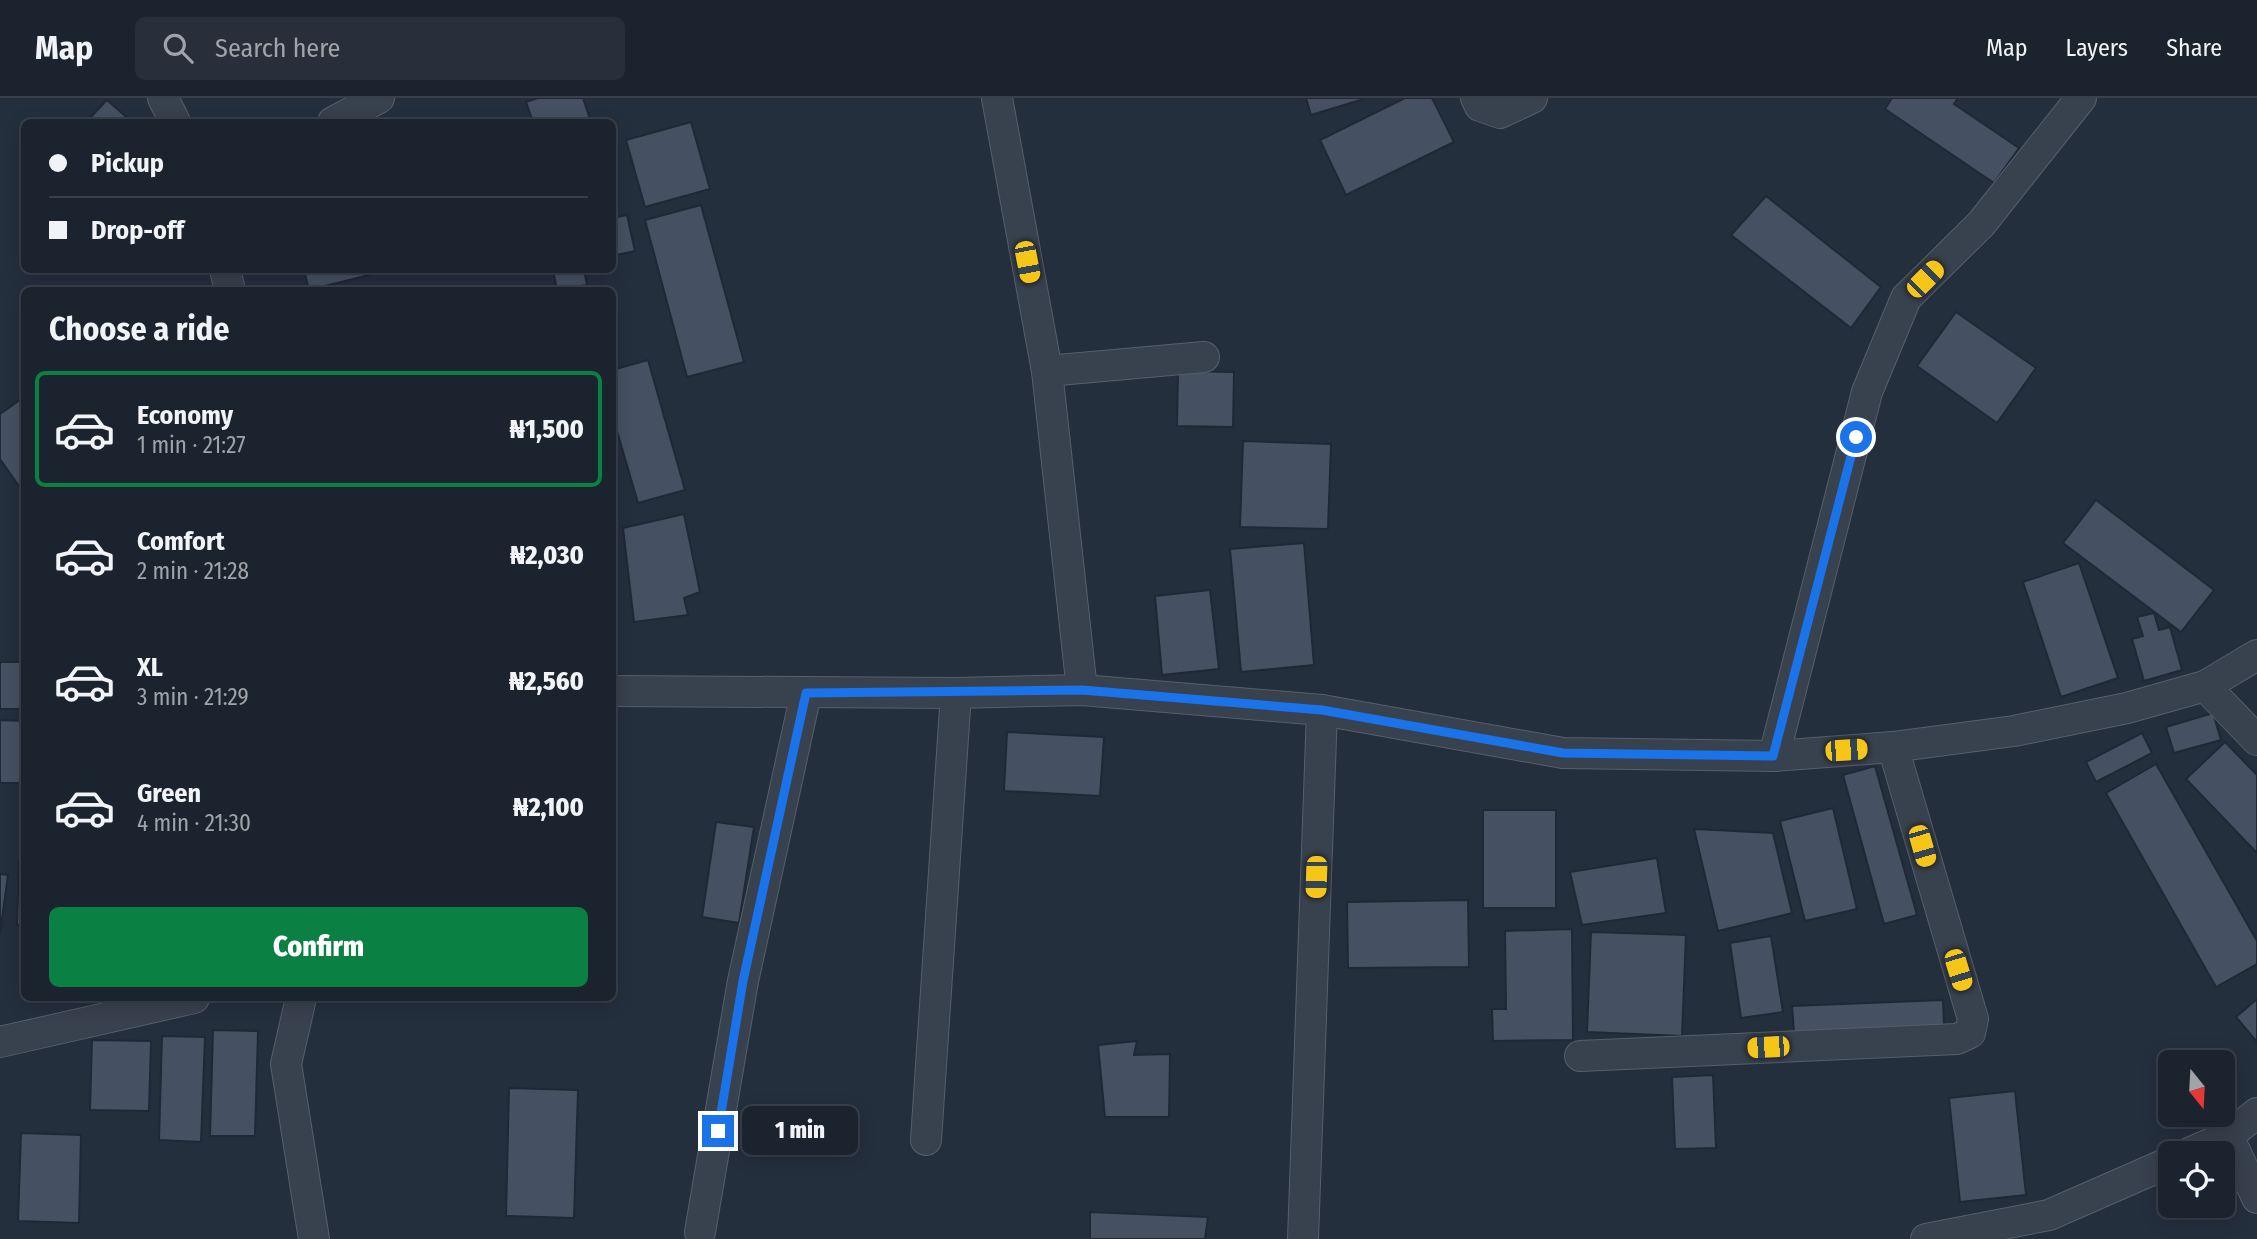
<!DOCTYPE html>
<html lang="en">
<head>
<meta charset="utf-8">
<style>
	body { margin:0; font-family:"Fira Sans Condensed",sans-serif; background:#282f3a; color:#f1f3f6; height:100vh; display:flex; flex-direction:column; font-size:26px; white-space:nowrap }
	* { box-sizing:border-box; margin:0 }
	p { font-size:23px; color:#a0a4aa }
	.icon { flex:none; width:38px; height:38px; fill:none; stroke:currentColor; stroke-width:2; stroke-linecap:round; stroke-linejoin:round }
	.map { position:relative; flex:1; overflow:hidden }
	.details { position:absolute; left:21px; top:189px; width:595px; height:714px; display:flex; flex-direction:column; background:#1b232e; border-radius:10px; box-shadow:0 4px 18px #0003,0 0 0 2px #39404a }
	.details>* { flex:none }
	.banner { position:absolute; left:21px; top:21px; width:595px; height:154px; border-radius:10px; box-shadow:0 4px 18px #0003,0 0 0 2px #39404a; display:grid; align-content:center; height:154px; padding:0 28px; background:#1b232e }
	.needle { width:46px; rotate:162deg }
	.controls { position:absolute; left:2158px; top:952px; display:grid; gap:14px }
	.controls a { display:grid; place-items:center; width:77px; height:77px; border-radius:10px; background:#1b232e; box-shadow:0 4px 18px #0003,0 0 0 2px #39404a; font-size:35px }
	.end { position:absolute; width:32px; height:32px; margin:-16px; border:9px solid #1a73e8; background:#fff; box-shadow:0 0 0 4px #fff }
	.from { border-radius:50% }
	.bubble { position:absolute; height:49px; border-radius:10px; background:#1b232e; box-shadow:0 4px 18px #0003,0 0 0 2px #39404a; font-size:23px; font-weight:800; line-height:49px; text-align:center }
	.car { position:absolute; width:21px; height:42px; margin:-21px -10px; border-radius:9px; box-shadow:0 0 5px 2px #0007; background:linear-gradient(#f5c518 24%,#345 0 40%,#f5c518 0 76%,#345 0 86%,#f5c518 0) }
	.banner b { display:flex; align-items:center; gap:24px; height:66px; font-size:26px }
	.banner b+b { border-top:2px solid #39404a }
	.banner i { width:18px; height:18px; background:#f1f3f6 }
	ul { padding:0; list-style:none }
	li { display:flex; align-items:center; gap:21px; height:116px; margin:0 14px 10px; padding:0 14px; border:4px solid transparent; border-radius:10px }
	li div { flex:1 }
	li b { display:block; font-size:26px }
	li em { font-style:normal; font-weight:800 }
	li.selected { border-color:#0b8043 }
	li>.icon { width:63px; height:63px; stroke-width:1.5 }
	h2 { padding:0 28px; font-size:32px; line-height:84px }
	.action { display:flex; gap:14px; margin-top:auto; padding:14px 28px }
	.action a { flex:1; height:80px; border-radius:10px; background:#0b8043; color:#fff; font-size:28px; font-weight:800; line-height:80px; text-align:center }
	header { display:flex; align-items:center; gap:42px; box-sizing:border-box; height:98px; padding:0 35px; background:#1b232e; border-bottom:2px solid #39404a }
	header strong { font-size:33px }
	nav { display:flex; gap:38px; margin-inline-start:auto; font-size:24px }
	.search { width:490px; height:63px; background:#282f3a; display:flex; align-items:center; gap:18px; box-sizing:border-box; padding:0 24px; border-radius:10px; color:#a0a4aa; font-size:26px }
	.map>svg:first-child { display:block }
	.building { fill:#455162; stroke:#1f2835; stroke-width:2 }
	.lines { fill:none; stroke-linecap:round; stroke-linejoin:round }
	.minor-casing { stroke:#565f6c; stroke-width:32 }
	.minor { stroke:#38414e; stroke-width:30 }
	.route { stroke:#1a73e8; stroke-width:9 }
</style>
</head>
<body>
<header>
<strong>Map</strong>
<div class="search"><svg class="icon" aria-label="search" viewBox="0 0 24 24"><circle cx="10" cy="10" r="6"/><path d="M15 15l6 6"/></svg>Search here</div>
<nav><a>Map</a><a>Layers</a><a>Share</a></nav>
</header>
<div class="map">
<svg width="2257" height="1141" viewBox="0 0 2257 1141">
	<rect width="100%" height="100%" fill="#242f3e"/>
	<g class="building">
		<path d="M538 0H583L591 24H533L526 4Z"/>
		<path d="M1306 0H1364V1L1311 17Z"/>
		<path d="M1405 0H1432L1454 44 1346 97 1320 42Z"/>
		<path d="M1892 0H1958L1954 6 2019 50 1994 85 1885 11Z"/>
		<path d="M107 2 132 24H86Z"/>
		<path d="M691 24 710 91 645 109 626 42Z"/>
		<path d="M1766 98 1881 189 1851 230 1731 137Z"/>
		<path d="M701 107 744 264 687 279 645 122Z"/>
		<path d="M627 117 635 153 612 158V120Z"/>
		<path d="M304 172H389L309 192Z"/>
		<path d="M553 172H584L587 187 557 192Z"/>
		<path d="M1956 214 2036 270 1997 325 1917 268Z"/>
		<path d="M648 262 685 392 638 405 612 316V272Z"/>
		<path d="M1178 273 1234 274 1233 329 1177 328Z"/>
		<path d="M24 299V388L21 391 0 361V316Z"/>
		<path d="M1243 343 1331 346 1328 431 1240 429Z"/>
		<path d="M2096 402 2214 492 2181 534 2063 445Z"/>
		<path d="M684 416 700 494 684 500 688 517 634 524 623 430Z"/>
		<path d="M1304 445 1314 567 1241 574 1230 451Z"/>
		<path d="M2079 465 2118 580 2061 599 2023 484Z"/>
		<path d="M1210 492 1219 571 1162 577 1155 498Z"/>
		<path d="M2154 515 2159 532 2170 529 2182 572 2144 583 2132 541 2143 538 2137 519Z"/>
		<rect x="0" y="564" width="24" height="47"/>
		<path d="M2213 615 2221 642 2174 655 2166 629Z"/>
		<path d="M0 622 24 623V685H0Z"/>
		<path d="M1007 634 1104 639 1100 698 1004 693Z"/>
		<path d="M2142 635 2152 655 2096 684 2086 664Z"/>
		<path d="M2225 644 2257 677V755L2186 681Z"/>
		<path d="M2156 666 2257 843V866L2216 889 2106 695Z"/>
		<path d="M1875 668 1917 817 1884 826 1843 677Z"/>
		<path d="M1833 710 1857 811 1805 823 1780 723Z"/>
		<rect x="1483" y="712" width="73" height="98"/>
		<path d="M716 724 754 729 739 825 702 819Z"/>
		<path d="M1694 731 1773 735 1792 815 1718 833Z"/>
		<path d="M1657 760 1666 815 1582 827 1570 774Z"/>
		<path d="M19 763H24V827H17Z"/>
		<path d="M0 776 8 777 0 836Z"/>
		<path d="M1468 802 1469 869 1348 870 1347 804Z"/>
		<path d="M1572 831 1573 942 1493 943 1492 911H1506L1505 833Z"/>
		<path d="M1591 834 1686 837 1682 938 1587 934Z"/>
		<path d="M1771 838 1783 914 1741 920 1730 845Z"/>
		<path d="M2257 901V944L2236 919Z"/>
		<path d="M1943 902 1944 928 1794 934 1792 908Z"/>
		<path d="M213 932 258 933 255 1038H210Z"/>
		<path d="M162 938 205 939 201 1044 159 1042Z"/>
		<path d="M92 942 151 943 149 1013 90 1012Z"/>
		<path d="M1137 943 1134 957 1170 956 1169 1019H1105L1098 947Z"/>
		<path d="M1713 977 1716 1050 1675 1051 1672 979Z"/>
		<path d="M509 990 578 992 574 1120 506 1118Z"/>
		<path d="M2015 993 2026 1097 1960 1104 1949 1000Z"/>
		<path d="M21 1035 81 1037 79 1125 18 1123Z"/>
		<path d="M1090 1114 1208 1119 1205 1141H1090Z"/>
	</g>
	<g class="lines">
		<defs>
			<g id="minor">
				<path d="M163 0 175 24"/>
				<path d="M997 0 1047 273 1082 592"/>
				<path d="M1476 0 1480 8 1500 15 1532 0"/>
				<path d="M333 24 379 0"/>
				<path d="M225 172 230 192"/>
				<path d="M1047 273 1204 259"/>
				<path d="M2205 588 2257 642"/>
				<path d="M612 593 956 595 1082 592 1322 612 1563 655 1774 658 1893 649 2014 633 2127 610 2205 588 2257 557"/>
				<path d="M1774 658 1867 294 1906 200 1981 126 2081 0"/>
				<path d="M301 900 286 966 314 1141"/>
				<path d="M0 944 194 900"/>
				<path d="M1580 958 1957 941 1970 935 1973 921 1893 649"/>
				<path d="M2228 1038 2257 1100"/>
				<path d="M926 1042 956 595"/>
				<path d="M2189 1055 2228 1038 2257 1015"/>
				<path d="M700 1134 743 883 806 595"/>
				<path d="M1303 1141 1322 612"/>
				<path d="M1926 1141 2049 1117 2170 1064"/>
			</g>
		</defs>
		<use href="#minor" class="minor-casing"/>
		<use href="#minor" class="minor"/>
	</g>
	<g class="lines">
		<path class="route" d="M718 1033 743 883 806 595 1082 592 1322 612 1563 655 1773 658 1856 339"/>
	</g>
</svg>
<div class="controls">
<a><svg class="needle" viewBox="-14 -14 28 28"><path d="M0-13l5 13h-10z" fill="#e53935"/><path d="M0 13l5-13h-10z" fill="#a0a4aa"/></svg></a>
<a><svg class="icon" aria-label="locate" viewBox="0 0 24 24"><circle cx="12" cy="12" r="6"/><path d="M12 2v4M12 18v4M2 12h4M18 12h4"/></svg></a>
</div>
<i class="end from" style="left:1856px;top:339px"></i>
<i class="end" style="left:718px;top:1033px"></i>
<div class="bubble" style="left:742px;top:1008px;width:116px">1 min</div>
<i class="car" style="left:1027px;top:164px;rotate:169deg"></i>
<i class="car" style="left:1925px;top:181px;rotate:45deg"></i>
<i class="car" style="left:1846px;top:652px;rotate:86deg"></i>
<i class="car" style="left:1922px;top:748px;rotate:164deg"></i>
<i class="car" style="left:1316px;top:779px;rotate:182deg"></i>
<i class="car" style="left:1958px;top:872px;rotate:163deg"></i>
<i class="car" style="left:1768px;top:949px;rotate:267deg"></i>
<div class="banner">
<b><i class="from"></i>Pickup</b>
<b><i></i>Drop-off</b>
</div>
<section class="details">
<h2>Choose a ride</h2>
<ul>
<li class="selected"><svg class="icon" aria-label="car" viewBox="0 0 24 24"><path d="M5 17H2v-5l4-1 3-4h7l3 4 3 1v5h-3M9 17h6M6 11h13"/><circle cx="7" cy="17" r="2"/><circle cx="17" cy="17" r="2"/></svg><div><b>Economy</b><p>1 min · 21:27</p></div><em>₦1,500</em></li>
<li><svg class="icon" aria-label="car" viewBox="0 0 24 24"><path d="M5 17H2v-5l4-1 3-4h7l3 4 3 1v5h-3M9 17h6M6 11h13"/><circle cx="7" cy="17" r="2"/><circle cx="17" cy="17" r="2"/></svg><div><b>Comfort</b><p>2 min · 21:28</p></div><em>₦2,030</em></li>
<li><svg class="icon" aria-label="car" viewBox="0 0 24 24"><path d="M5 17H2v-5l4-1 3-4h7l3 4 3 1v5h-3M9 17h6M6 11h13"/><circle cx="7" cy="17" r="2"/><circle cx="17" cy="17" r="2"/></svg><div><b>XL</b><p>3 min · 21:29</p></div><em>₦2,560</em></li>
<li><svg class="icon" aria-label="car" viewBox="0 0 24 24"><path d="M5 17H2v-5l4-1 3-4h7l3 4 3 1v5h-3M9 17h6M6 11h13"/><circle cx="7" cy="17" r="2"/><circle cx="17" cy="17" r="2"/></svg><div><b>Green</b><p>4 min · 21:30</p></div><em>₦2,100</em></li>
</ul>
<div class="action"><a>Confirm</a></div>
</section>
</div>
</body>
</html>
